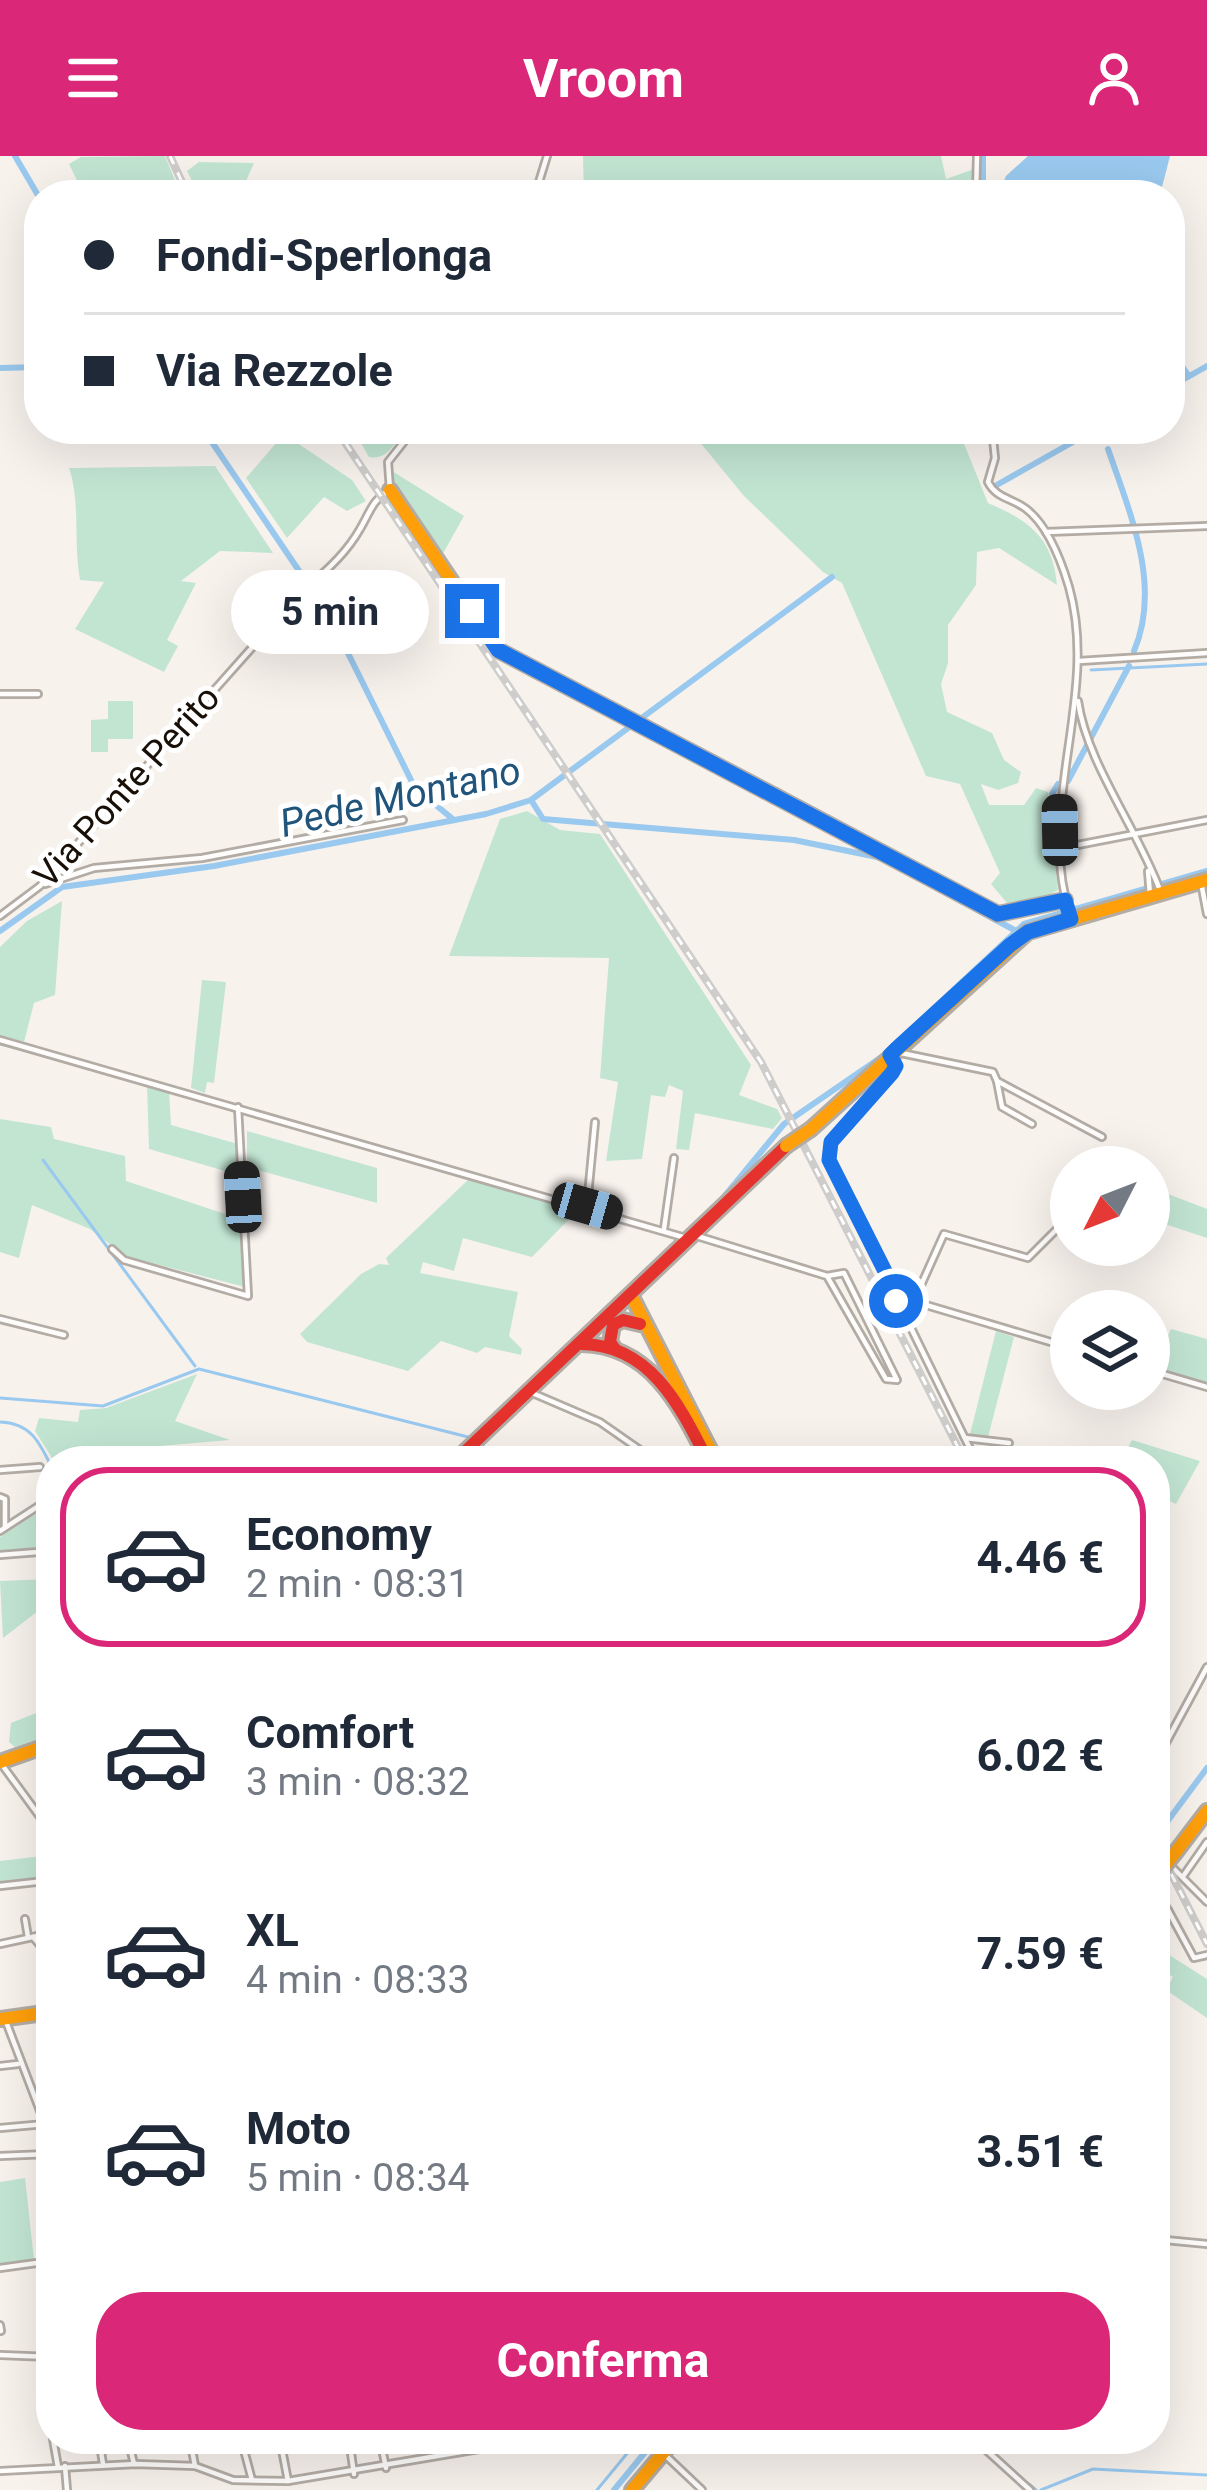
<!DOCTYPE html>
<html lang="it">
<head>
<meta charset="utf-8">
<style>
	body { margin:0; font-family:Roboto,sans-serif; background:#f6f6f7; color:#1f2937; height:100vh; display:flex; flex-direction:column; font-size:45px; white-space:nowrap }
	* { box-sizing:border-box; margin:0 }
	p { font-size:39px; color:#747a83 }
	.icon { flex:none; width:66px; height:66px; fill:none; stroke:currentColor; stroke-width:2; stroke-linecap:round; stroke-linejoin:round }
	.map { position:relative; flex:1; overflow:hidden }
	.panel { position:absolute; left:36px; top:1290px; width:1134px; height:1008px; display:flex; flex-direction:column; background:#fff; border-radius:48px; box-shadow:0 12px 48px #0002 }
	.panel>* { flex:none }
	.banner { position:absolute; left:24px; top:24px; width:1161px; height:264px; border-radius:48px; box-shadow:0 12px 48px #0002; display:grid; align-content:center; height:264px; padding:0 60px; background:#fff }
	.needle { width:78px; rotate:228deg }
	.buttons { position:absolute; left:1050px; top:990px; display:grid; gap:24px }
	.buttons a { display:grid; place-items:center; width:120px; height:120px; border-radius:50%; background:#fff; box-shadow:0 12px 48px #0002; font-size:60px }
	.end { position:absolute; width:54px; height:54px; margin:-27px; border:15px solid #1a73e8; background:#fff; box-shadow:0 0 0 6px #fff }
	.from { border-radius:50% }
	.bubble { position:absolute; height:84px; border-radius:42px; background:#fff; box-shadow:0 12px 48px #0002; font-size:39px; font-weight:700; line-height:84px; text-align:center }
	.car { position:absolute; width:36px; height:72px; margin:-36px -18px; border-radius:15px; box-shadow:0 0 9px 3px #0007; background:linear-gradient(#222 24%,#8ab4d8 0 40%,#222 0 76%,#8ab4d8 0 86%,#222 0) }
	.banner b { display:flex; align-items:center; gap:42px; height:114px; font-size:45px }
	.banner b+b { border-top:3px solid #e0e1e3 }
	.banner i { width:30px; height:30px; background:#1f2937 }
	ul { padding:21px 0 0; list-style:none }
	li { display:flex; align-items:center; gap:36px; height:180px; margin:0 24px 18px; padding:0 36px; border:6px solid transparent; border-radius:48px }
	li div { flex:1 }
	li b { display:block; font-size:45px }
	li em { font-style:normal; font-weight:700 }
	li.active { border-color:#db2777 }
	li>.icon { width:108px; height:108px; stroke-width:1.5 }
	.primary-button { display:flex; gap:24px; margin-top:auto; padding:24px 60px }
	.primary-button a { flex:1; height:138px; border-radius:48px; background:#db2777; color:#fff; font-size:48px; font-weight:700; line-height:138px; text-align:center }
	header { display:flex; justify-content:space-between; align-items:center; height:156px; padding:0 60px; background:#db2777; color:#fff; font-size:54px; font-weight:700 }
	.map>svg:first-child { display:block }
	.green { fill:#c2e5d2 }
	.water { fill:#9ac9ef }
	.lines { fill:none; stroke-linecap:round; stroke-linejoin:round }
	.stream { stroke:#9ac9ef; stroke-width:3 }
	.canal { stroke:#9ac9ef; stroke-width:6 }
	.street-casing { stroke:#b3aca5; stroke-width:10 }
	.fast-casing { stroke:#b3aca5; stroke-width:18 }
	.slow-casing { stroke:#b3aca5; stroke-width:18 }
	.jam-casing { stroke:#b3aca5; stroke-width:18 }
	.street { stroke:#fefdfc; stroke-width:4.5 }
	.fast { stroke:#30b455; stroke-width:12 }
	.slow { stroke:#ff9f0a; stroke-width:12 }
	.jam { stroke:#e5322d; stroke-width:12 }
	.rail-casing { stroke:#cfcdcb; stroke-width:8 }
	.rail { stroke:#fff; stroke-width:3; stroke-dasharray:9; stroke-linecap:butt }
	.slow-bridge-casing { stroke:#b3aca5; stroke-width:18; stroke-linecap:butt }
	.slow-bridge { stroke:#ff9f0a; stroke-width:12 }
	.route { stroke:#1a73e8; stroke-width:15 }
	.labels { text-anchor:middle; stroke-width:10; stroke-linejoin:round; paint-order:stroke }
	.street-label { font-size:36px; fill:#180f07; stroke:#fff }
	.water-label { font-size:39px; font-style:italic; fill:#21547a; stroke:#fff }
</style>
</head>
<body>
<header><svg class="icon" aria-label="menu" viewBox="0 0 24 24"><path d="M4 6h16M4 12h16M4 18h16"/></svg>Vroom<svg class="icon" aria-label="person" viewBox="0 0 24 24"><circle cx="12" cy="8" r="4"/><path d="M4 21q1-7 8-7t8 7"/></svg></header>
<div class="map">
<svg width="1207" height="2334" viewBox="0 0 1207 2334">
	<rect width="100%" height="100%" fill="#f8f2ed"/>
	<g class="green">
		<path d="M165 0 181 39H84L69 8 81 1Z"/>
		<path d="M583 0H941L946 23 977 12 973 39H584Z"/>
		<path d="M199 6 254 7 246 25V39H199L187 15Z"/>
		<path d="M353 273H405C396 286 387 305 369 301Z"/>
		<path d="M689 273H958L988 347C1028 364 1053 381 1057 429L999 392 977 396 976 429 948 469V507L941 528 947 556 992 577 1004 604 1021 616 1018 627 998 634 981 628 989 649H1024L1036 632 1048 636 1058 734 1030 750 1007 747 991 728 1000 717 960 628 926 620 842 427 823 416 744 340Z"/>
		<path d="M284 278 352 324 366 345 347 355 324 341 287 382 246 322Z"/>
		<path d="M215 310 273 397 220 395 181 425 196 427 167 484 178 490 164 516 75 473 104 426 80 424C73 386 81 348 69 312Z"/>
		<path d="M392 315 464 360 441 401 395 332Z"/>
		<path d="M108 545H133V583H108V596H91V564L108 563Z"/>
		<path d="M527 655 560 674 600 678 751 909 739 939 777 953 782 962 773 973 695 957 689 994 676 993 683 935 669 929 665 941 651 939 642 1003 606 1005 618 926 600 922 609 802 449 800 500 663Z"/>
		<path d="M62 745 55 839 34 847 24 886 0 879V791L27 765Z"/>
		<path d="M202 824 226 826 214 927 207 926 205 937 191 932Z"/>
		<path d="M147 928 169 935 171 969 238 988 239 1019 149 993Z"/>
		<path d="M0 963 51 971 54 983 125 1000 126 1025 240 1063 245 1131 125 1100 90 1073 32 1049 19 1102 0 1096Z"/>
		<path d="M247 975 377 1012V1047L247 1011Z"/>
		<path d="M470 1022 580 1052 532 1101 463 1082 454 1115 423 1106 420 1117 518 1136 509 1180 522 1193 521 1199 485 1191 477 1197 441 1185 408 1215 307 1186 300 1178 361 1118 379 1108 389 1109 386 1102Z"/>
		<path d="M1163 1036 1207 1053V1082L1156 1065Z"/>
		<path d="M1171 1173 1207 1183V1228L1154 1212Z"/>
		<path d="M996 1175 1014 1181 988 1281 970 1278Z"/>
		<path d="M197 1218 175 1265 230 1284 124 1293 121 1305H54L35 1275 39 1262 78 1266 80 1254 106 1252Z"/>
		<path d="M1132 1284 1200 1305 1176 1348 1155 1338V1305H1121Z"/>
		<path d="M51 1348V1391L0 1395V1381Z"/>
		<path d="M51 1423V1445L3 1482 0 1425Z"/>
		<path d="M51 1551 49 1579 15 1591 9 1586 11 1567Z"/>
		<path d="M51 1699V1746L37 1724 0 1727V1705Z"/>
		<path d="M1155 1790 1207 1823V1862L1166 1834 1173 1821 1155 1809Z"/>
		<path d="M25 2022 34 2104 0 2108V2026Z"/>
	</g>
	<path class="water" d="M1028 0H1170L1160 39H1009L1001 32 1006 20Z"/>
	<g class="lines">
		<g class="stream">
			<path d="M1091 514 1207 508"/>
			<path d="M0 888 33 896"/>
			<path d="M43 1004 195 1210"/>
			<path d="M469 1022 490 1028"/>
			<path d="M0 1242 103 1250 199 1213 472 1282"/>
			<path d="M0 1266C30 1267 39 1285 51 1310"/>
			<path d="M1155 2080 1207 2085"/>
			<path d="M1029 2328 1036 2334"/>
			<path d="M597 2334 639 2283"/>
			<path d="M1041 2334 1093 2313 1207 2319"/>
		</g>
		<g class="canal">
			<path d="M15 0 39 41"/>
			<path d="M983 39V0"/>
			<path d="M1170 193 1188 219"/>
			<path d="M0 212 39 211"/>
			<path d="M1170 231 1207 210"/>
			<path d="M203 273 329 459 415 632 454 664"/>
			<path d="M1108 293C1130 357 1162 430 1134 495"/>
			<path d="M995 330 1096 273"/>
			<path d="M1068 625 1129 510"/>
			<path d="M1052 638 1058 628"/>
			<path d="M531 644 543 663 794 684 882 702 1018 776"/>
			<path d="M0 775 62 731 214 710 486 658 531 644 832 421"/>
			<path d="M714 1053 784 968 883 900 1024 768 1207 715"/>
			<path d="M447 1305 517 1240"/>
			<path d="M1155 1682 1207 1612"/>
			<path d="M614 2334 656 2283"/>
		</g>
		<defs>
			<g id="street">
				<path d="M535 39 547 0"/>
				<path d="M976 39 977 0"/>
				<path d="M992 273 995 302 988 326C996 342 1011 342 1025 352 1048 369 1061 404 1069 431 1100 541 1034 652 1071 762"/>
				<path d="M1046 376 1207 370"/>
				<path d="M1079 505 1207 497"/>
				<path d="M0 538H38"/>
				<path d="M1078 545C1087 608 1138 673 1161 737"/>
				<path d="M1062 692 1207 664"/>
				<path d="M1148 715 1150 739"/>
				<path d="M1201 726 1207 758"/>
				<path d="M45 728 94 712 202 702 403 664"/>
				<path d="M0 760 40 730 305 432C326 416 347 396 360 373 371 355 371 345 390 334L388 306 414 273"/>
				<path d="M0 884 686 1082"/>
				<path d="M901 897 993 916 997 925 1102 981"/>
				<path d="M890 899 896 910 831 985 829 1004 976 1305"/>
				<path d="M997 925 1002 951 1032 968"/>
				<path d="M587 1050 595 966"/>
				<path d="M664 1073 674 1002"/>
				<path d="M697 1080 827 1120 844 1117 897 1224 886 1223 827 1120"/>
				<path d="M112 1093 124 1104 248 1140 238 951"/>
				<path d="M899 1141 1071 1192"/>
				<path d="M913 1147 944 1078 1028 1102 1058 1072"/>
				<path d="M0 1163 64 1179"/>
				<path d="M1149 1214 1207 1231"/>
				<path d="M530 1236 600 1266 656 1305"/>
				<path d="M965 1282 1009 1287"/>
				<path d="M0 1314 40 1311"/>
				<path d="M0 1341 5 1343V1371"/>
				<path d="M0 1375 51 1342"/>
				<path d="M0 1399 51 1395"/>
				<path d="M42 1591 51 1609"/>
				<path d="M0 1606 51 1676"/>
				<path d="M1155 1607 1207 1511"/>
				<path d="M1155 1675 1171 1710 1207 1746"/>
				<path d="M1184 1719 1207 1686"/>
				<path d="M0 1730 36 1726"/>
				<path d="M1155 1734 1168 1754 1155 1761"/>
				<path d="M1168 1754 1194 1802 1207 1799"/>
				<path d="M25 1763 28 1781"/>
				<path d="M33 1781 51 1802"/>
				<path d="M0 1788 51 1777"/>
				<path d="M5 1863 45 1968 51 2042"/>
				<path d="M0 1910 18 1908"/>
				<path d="M0 1972 45 1968"/>
				<path d="M0 2000 48 1998"/>
				<path d="M1155 2083 1207 2088"/>
				<path d="M0 2112 51 2105"/>
				<path d="M0 2169 1 2175"/>
				<path d="M0 2199 51 2201"/>
				<path d="M48 2252 51 2268"/>
				<path d="M53 2283 58 2311"/>
				<path d="M99 2283 103 2308"/>
				<path d="M128 2283 134 2308"/>
				<path d="M190 2283 195 2310"/>
				<path d="M241 2283 252 2324"/>
				<path d="M280 2283 288 2325"/>
				<path d="M349 2283 354 2318"/>
				<path d="M380 2283 386 2312"/>
				<path d="M974 2283 1030 2334"/>
				<path d="M129 2284 146 2283"/>
				<path d="M365 2284 367 2283"/>
				<path d="M663 2297 702 2334"/>
				<path d="M65 2310 67 2334"/>
				<path d="M0 2315 136 2308 195 2310 233 2324 288 2325 479 2293 484 2283"/>
			</g>
			<path id="fast" d="M775 640 998 758 1065 744"/>
			<g id="slow">
				<path d="M390 334 498 494 775 640"/>
				<path d="M811 973 1028 776 1207 724"/>
				<path d="M632 1141 716 1305"/>
				<path d="M0 1606 51 1588"/>
				<path d="M1175 1697 1207 1655"/>
				<path d="M0 1863 51 1856"/>
				<path d="M632 2334 675 2283"/>
			</g>
			<g id="jam">
				<path d="M582 1188C651 1189 680 1250 708 1305"/>
				<path d="M615 1193 610 1186 613 1169 623 1164 640 1168"/>
				<path d="M455 1305 786 990"/>
			</g>
		</defs>
		<use href="#street" class="street-casing"/>
		<use href="#fast" class="fast-casing"/>
		<use href="#slow" class="slow-casing"/>
		<use href="#jam" class="jam-casing"/>
		<use href="#street" class="street"/>
		<use href="#fast" class="fast"/>
		<use href="#slow" class="slow"/>
		<use href="#jam" class="jam"/>
		<defs>
			<g id="rail">
				<path d="M170 0 188 39"/>
				<path d="M336 273 761 906 965 1305"/>
				<path d="M1155 1686 1207 1788"/>
			</g>
		</defs>
		<use href="#rail" class="rail-casing"/>
		<use href="#rail" class="rail"/>
		<defs>
			<g id="slow-bridge">
				<path d="M786 990 811 973"/>
				<path d="M1155 1722 1175 1697"/>
			</g>
		</defs>
		<use href="#slow-bridge" class="slow-bridge-casing"/>
		<use href="#slow-bridge" class="slow-bridge"/>
	</g>
	<g class="lines">
		<path class="route" d="M472 455 498 494 998 758 1065 744 1071 763 1028 776 1010 789 896 893 890 899 896 910 892 917 831 986 829 1004 898 1141 896 1145"/>
	</g>
	<g class="labels">
		<g class="street-label">
			<text transform="translate(126 630) rotate(-48)" y="13">Via Ponte Perito</text>
		</g>
		<g class="water-label">
			<text transform="translate(400 640) rotate(-13)" y="14">Pede Montano</text>
		</g>
	</g>
</svg>
<div class="buttons">
<a><svg class="needle" viewBox="-14 -14 28 28"><path d="M0-13l5 13h-10z" fill="#e53935"/><path d="M0 13l5-13h-10z" fill="#747a83"/></svg></a>
<a><svg class="icon" aria-label="layers" viewBox="0 0 24 24"><path d="M12 4l9 5-9 5-9-5zM3 14l9 5 9-5"/></svg></a>
</div>
<i class="end from" style="left:896px;top:1145px"></i>
<i class="end" style="left:472px;top:455px"></i>
<div class="bubble" style="left:231px;top:414px;width:198px">5 min</div>
<i class="car" style="left:1060px;top:674px;rotate:359deg"></i>
<i class="car" style="left:243px;top:1041px;rotate:357deg"></i>
<i class="car" style="left:587px;top:1050px;rotate:106deg"></i>
<div class="banner">
<b><i class="from"></i>Fondi-Sperlonga</b>
<b><i></i>Via Rezzole</b>
</div>
<section class="panel">
<ul>
<li class="active"><svg class="icon" aria-label="car" viewBox="0 0 24 24"><path d="M5 17H2v-5l4-1 3-4h7l3 4 3 1v5h-3M9 17h6M6 11h13"/><circle cx="7" cy="17" r="2"/><circle cx="17" cy="17" r="2"/></svg><div><b>Economy</b><p>2 min · 08:31</p></div><em>4.46 €</em></li>
<li><svg class="icon" aria-label="car" viewBox="0 0 24 24"><path d="M5 17H2v-5l4-1 3-4h7l3 4 3 1v5h-3M9 17h6M6 11h13"/><circle cx="7" cy="17" r="2"/><circle cx="17" cy="17" r="2"/></svg><div><b>Comfort</b><p>3 min · 08:32</p></div><em>6.02 €</em></li>
<li><svg class="icon" aria-label="car" viewBox="0 0 24 24"><path d="M5 17H2v-5l4-1 3-4h7l3 4 3 1v5h-3M9 17h6M6 11h13"/><circle cx="7" cy="17" r="2"/><circle cx="17" cy="17" r="2"/></svg><div><b>XL</b><p>4 min · 08:33</p></div><em>7.59 €</em></li>
<li><svg class="icon" aria-label="car" viewBox="0 0 24 24"><path d="M5 17H2v-5l4-1 3-4h7l3 4 3 1v5h-3M9 17h6M6 11h13"/><circle cx="7" cy="17" r="2"/><circle cx="17" cy="17" r="2"/></svg><div><b>Moto</b><p>5 min · 08:34</p></div><em>3.51 €</em></li>
</ul>
<div class="primary-button"><a>Conferma</a></div>
</section>
</div>
</body>
</html>
